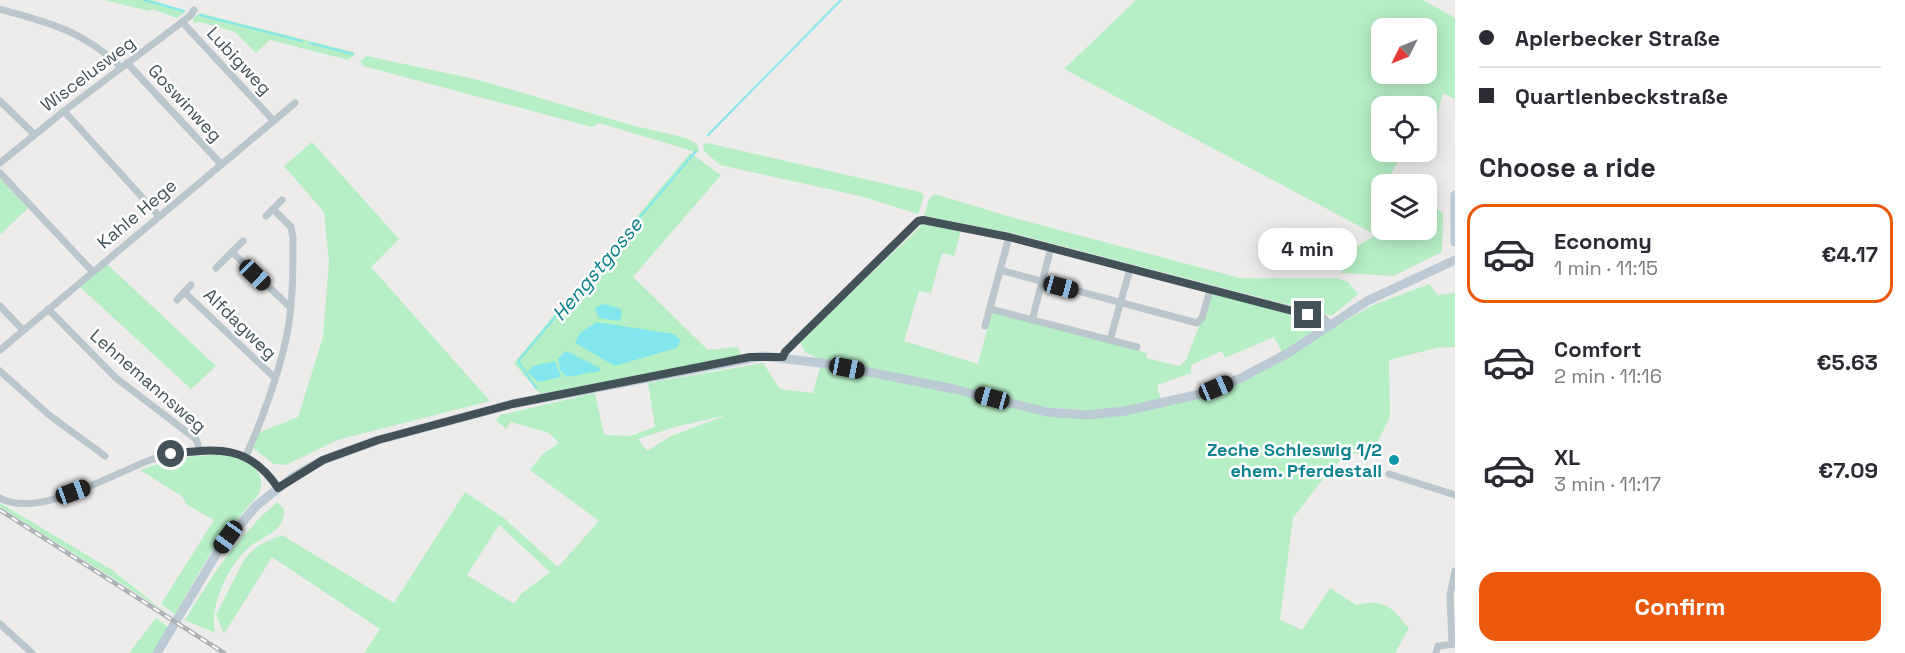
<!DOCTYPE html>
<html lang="en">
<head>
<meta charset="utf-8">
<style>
	body { margin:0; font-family:"Space Grotesk",sans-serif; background:#f2f2f3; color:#2b2b33; height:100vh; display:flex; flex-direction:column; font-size:22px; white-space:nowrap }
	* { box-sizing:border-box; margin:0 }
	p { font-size:20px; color:#7c7c81 }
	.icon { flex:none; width:33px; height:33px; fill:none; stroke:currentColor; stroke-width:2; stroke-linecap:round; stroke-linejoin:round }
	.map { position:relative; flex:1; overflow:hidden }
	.sheet { display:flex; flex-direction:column; background:#fff; width:450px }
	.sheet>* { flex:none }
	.guide { display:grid; align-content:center; height:132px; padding:0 24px; background:#fff }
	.needle { width:39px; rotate:227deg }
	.tools { position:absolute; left:1371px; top:18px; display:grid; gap:12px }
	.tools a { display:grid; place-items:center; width:66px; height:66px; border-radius:12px; background:#fff; box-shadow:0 3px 15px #0003; font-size:30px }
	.end { position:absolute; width:27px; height:27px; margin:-14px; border:8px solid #435259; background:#fff; box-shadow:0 0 0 3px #fff }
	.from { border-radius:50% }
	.bubble { position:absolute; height:42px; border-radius:18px; background:#fff; box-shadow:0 3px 15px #0003; font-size:20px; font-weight:700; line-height:42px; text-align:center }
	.car { position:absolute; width:18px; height:36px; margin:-18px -9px; border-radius:8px; box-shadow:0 0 4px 2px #0007; background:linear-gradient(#222 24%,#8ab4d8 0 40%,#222 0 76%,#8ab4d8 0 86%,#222 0) }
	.guide b { display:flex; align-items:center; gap:21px; height:57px; font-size:22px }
	.guide b+b { border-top:2px solid #e1e1e2 }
	.guide i { width:15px; height:15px; background:#2b2b33 }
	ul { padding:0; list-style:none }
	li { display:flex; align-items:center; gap:18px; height:99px; margin:0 12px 9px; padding:0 12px; border:3px solid transparent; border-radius:18px }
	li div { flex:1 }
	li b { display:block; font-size:22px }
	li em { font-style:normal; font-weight:700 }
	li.active { border-color:#ea580c }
	li>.icon { width:54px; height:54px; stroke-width:1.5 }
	h2 { padding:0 24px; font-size:27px; line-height:72px }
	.button { display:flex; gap:12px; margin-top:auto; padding:12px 24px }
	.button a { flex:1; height:69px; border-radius:18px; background:#ea580c; color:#fff; font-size:24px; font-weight:700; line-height:69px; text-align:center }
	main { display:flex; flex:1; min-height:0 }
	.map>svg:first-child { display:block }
	.green { fill:#b6efc4; fill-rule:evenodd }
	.water { fill:#82e7ed }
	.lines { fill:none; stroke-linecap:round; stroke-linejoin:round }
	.stream { stroke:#82e7ed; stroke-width:2 }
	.street { stroke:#b9c6cc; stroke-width:7 }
	.secondary { stroke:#bbcad4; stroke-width:9 }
	.rail-casing { stroke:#adb2b6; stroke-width:4.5 }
	.rail { stroke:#fff; stroke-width:2; stroke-dasharray:7; stroke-linecap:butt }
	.route { stroke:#435259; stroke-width:8 }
	.culture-dot { fill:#0f9aa8; stroke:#fff; stroke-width:2 }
	.labels { text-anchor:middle; stroke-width:5; stroke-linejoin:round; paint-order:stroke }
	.street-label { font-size:18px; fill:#435259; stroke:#fff }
	.culture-label { font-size:18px; font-weight:bold; fill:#0d838f; stroke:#fff; text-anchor:end }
	.water-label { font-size:20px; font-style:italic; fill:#0a8189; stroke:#fff }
</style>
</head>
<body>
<main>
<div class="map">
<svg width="1455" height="653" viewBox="0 0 1455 653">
	<rect width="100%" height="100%" fill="#eeebeb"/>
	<g class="green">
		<path d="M104 0H152L186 11 177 18 152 9 149 11Z"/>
		<path d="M1136 0H1423L1455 18V99L1443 93 1434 128 1427 125 1426 106H1382V152H1404L1387 180 1394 184H1382V230H1426L1427 203 1443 213 1442 252 1393 276 1342 273 1344 254 1376 235 1064 69ZM1382 28H1426V74H1382Z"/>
		<path d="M200 13 353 52 355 55 348 60 270 40 256 53 235 32 200 22 193 23 194 17Z"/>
		<path d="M367 56 479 80 631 125 686 138 697 144 699 153 599 123 592 127 363 66 360 61Z"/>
		<path d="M312 142 399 239 371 267 490 401 337 440 286 465 274 464 253 448 260 432 298 417 323 337 329 261 324 212 284 166Z"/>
		<path d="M707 143 921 192 924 196 918 214 860 196 720 165 704 151 703 144Z"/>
		<path d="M690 153 721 175 633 277 708 350 737 347 743 357 540 394 514 363Z"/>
		<path d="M0 178 28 208 1 234 0 233Z"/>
		<path d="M935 194 1014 218 1240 278H1337L1348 282 1358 294 1332 316 1012 233 924 216 930 197Z"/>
		<path d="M924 223 961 231 954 256 942 253 931 293 919 291 904 341 978 364 992 311 1147 353 1146 358 1179 366 1186 360 1212 293 1323 321V324L1282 352 1274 337 1225 358 1222 351 1191 365V373L1157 385 1161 401 1096 411 1041 407 947 384 822 360 805 352 800 342Z"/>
		<path d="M107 264 216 366 191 389 80 287Z"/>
		<path d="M1429 284 1438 295 1455 293V347L1436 348 1389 360 1390 417 1371 455 1349 453 1330 470 1293 518 1280 620 1302 630 1330 588 1356 605C1385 598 1391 607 1409 628L1395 653H364L380 629 272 557 224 634 216 615 245 558 259 545 282 535 394 603 465 492 504 518 558 567 599 521 530 470 543 454 559 443 549 433 511 422 506 429 496 420 500 415 595 393 604 435 630 436 655 427 648 383 763 363 780 389 813 393 821 364 1075 416 1201 394 1312 340 1373 305ZM727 415 671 436 647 451 638 439 675 427ZM499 525 550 572 521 594 514 604 467 575Z"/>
		<path d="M222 454C243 460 271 469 258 495L214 547 175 614 161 604 214 520 187 505 183 497 140 470 176 458Z"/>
		<path d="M277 502 284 509C286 532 262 536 248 548 228 566 209 607 215 633L185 620C214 572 237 537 277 502Z"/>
		<path d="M0 503 112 570 163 610 0 507Z"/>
		<path d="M156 618 168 627 153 653H129Z"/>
	</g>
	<g class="water">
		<path d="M602 304 620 308 622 313 620 321 599 318 595 309Z"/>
		<path d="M596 322 674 334 681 341 676 348 615 366 575 343 580 333Z"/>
		<path d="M566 351 600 368V371L567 377 560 370 558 359Z"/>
		<path d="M555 361 561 377 538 382 528 372 533 366Z"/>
	</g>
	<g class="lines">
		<g class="stream">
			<path d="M144 0 184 11"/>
			<path d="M200 15 302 41"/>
			<path d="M310 43 353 54"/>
			<path d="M708 135 841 0"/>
			<path d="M536 388 518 361 696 151"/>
		</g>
		<g class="street">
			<path d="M0 9C51 24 80 29 121 67"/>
			<path d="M182 22 273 120"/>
			<path d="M127 63 221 164"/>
			<path d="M0 101 34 134"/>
			<path d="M64 111 159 216"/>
			<path d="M0 163 64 111 190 16 194 10"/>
			<path d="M0 173 92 271"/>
			<path d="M266 216 282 200"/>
			<path d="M232 252 290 307"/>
			<path d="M216 268 243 241"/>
			<path d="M1000 270 1197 323 1202 318 1210 290"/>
			<path d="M184 292 275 378"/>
			<path d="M177 300 191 285"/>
			<path d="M0 306 23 330"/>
			<path d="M48 309 116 378 196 439 200 451"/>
			<path d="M990 309 1137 347"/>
			<path d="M1032 320 1051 248"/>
			<path d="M985 326 1009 237"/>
			<path d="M1110 340 1130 269"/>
			<path d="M0 350 295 103"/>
			<path d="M783 357 793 343 918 221 923 220 1009 237 1324 318 1331 325"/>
			<path d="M0 371 49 415 105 456"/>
			<path d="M246 456C263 417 280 372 288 329 293 299 293 268 293 238L291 227 273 209"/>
			<path d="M1389 474 1455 495"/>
			<path d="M0 498C39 520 116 471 156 458 172 453 189 452 205 451 239 450 259 460 278 488"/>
			<path d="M0 624 32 653"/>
			<path d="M1452 644 1450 595 1455 571"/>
			<path d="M1436 653 1438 646 1455 644"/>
		</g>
		<g class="secondary">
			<path d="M1455 195V242"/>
			<path d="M157 653 220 548 256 506 293 477 323 460 378 440 512 404 763 356 829 364 954 389 1047 412 1088 415 1125 411 1200 394 1241 378 1288 353 1367 301 1455 260"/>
		</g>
		<defs>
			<path id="rail" d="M0 510 224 653"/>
		</defs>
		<use href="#rail" class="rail-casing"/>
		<use href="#rail" class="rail"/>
	</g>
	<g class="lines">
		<path class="route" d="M171 454C219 448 249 445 278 488L323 460 378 440 512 404 750 357H783L785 352 918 221 923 220 1009 237 1308 315"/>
	</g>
	<circle class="culture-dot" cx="1394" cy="460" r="6"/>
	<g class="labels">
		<g class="street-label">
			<text transform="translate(239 61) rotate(47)" y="6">Lubigweg</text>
			<text transform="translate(88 74) rotate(-37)" y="6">Wiscelusweg</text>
			<text transform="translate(185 103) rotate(47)" y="6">Goswinweg</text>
			<text transform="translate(137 214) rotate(-40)" y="6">Kahle Hege</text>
			<text transform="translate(240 324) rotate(44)" y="6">Alfdagweg</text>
			<text transform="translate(148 381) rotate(41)" y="6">Lehnemannsweg</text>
		</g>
		<g class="culture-label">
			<text x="1382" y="456">Zeche Schleswig 1/2<tspan x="1382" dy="21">ehem. Pferdestall</tspan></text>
		</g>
		<g class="water-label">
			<text transform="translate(597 269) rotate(-50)" y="7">Hengstgosse</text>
		</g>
	</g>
</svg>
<div class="tools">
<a><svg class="needle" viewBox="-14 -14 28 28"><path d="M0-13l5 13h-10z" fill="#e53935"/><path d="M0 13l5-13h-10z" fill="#7c7c81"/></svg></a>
<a><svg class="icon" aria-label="locate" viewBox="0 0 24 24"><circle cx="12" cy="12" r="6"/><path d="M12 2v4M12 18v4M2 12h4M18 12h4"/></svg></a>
<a><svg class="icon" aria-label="layers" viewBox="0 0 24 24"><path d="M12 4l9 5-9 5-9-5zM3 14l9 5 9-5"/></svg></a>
</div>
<i class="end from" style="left:171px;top:454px"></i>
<i class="end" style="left:1308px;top:315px"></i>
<div class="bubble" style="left:1258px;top:228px;width:99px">4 min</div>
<i class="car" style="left:255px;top:275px;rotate:134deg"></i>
<i class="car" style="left:1061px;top:287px;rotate:105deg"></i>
<i class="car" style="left:847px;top:368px;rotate:101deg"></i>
<i class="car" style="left:1216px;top:388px;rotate:67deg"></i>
<i class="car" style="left:992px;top:398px;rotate:285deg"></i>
<i class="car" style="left:73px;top:492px;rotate:70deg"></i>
<i class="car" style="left:228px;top:537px;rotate:216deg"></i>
</div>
<section class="sheet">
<div class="guide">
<b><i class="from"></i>Aplerbecker Straße</b>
<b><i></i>Quartlenbeckstraße</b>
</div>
<h2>Choose a ride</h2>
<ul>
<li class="active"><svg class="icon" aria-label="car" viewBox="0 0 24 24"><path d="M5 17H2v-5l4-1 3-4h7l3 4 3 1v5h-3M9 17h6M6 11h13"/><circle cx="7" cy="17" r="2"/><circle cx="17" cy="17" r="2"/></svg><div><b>Economy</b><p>1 min · 11:15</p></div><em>€4.17</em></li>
<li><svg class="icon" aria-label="car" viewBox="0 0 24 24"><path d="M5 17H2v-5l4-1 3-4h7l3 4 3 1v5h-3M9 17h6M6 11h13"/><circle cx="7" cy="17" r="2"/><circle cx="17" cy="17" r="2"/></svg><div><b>Comfort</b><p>2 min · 11:16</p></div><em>€5.63</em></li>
<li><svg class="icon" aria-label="car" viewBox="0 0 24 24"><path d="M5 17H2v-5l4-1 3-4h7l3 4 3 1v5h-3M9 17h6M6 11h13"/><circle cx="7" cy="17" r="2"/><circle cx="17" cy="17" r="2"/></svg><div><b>XL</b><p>3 min · 11:17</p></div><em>€7.09</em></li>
</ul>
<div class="button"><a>Confirm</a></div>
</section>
</main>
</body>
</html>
